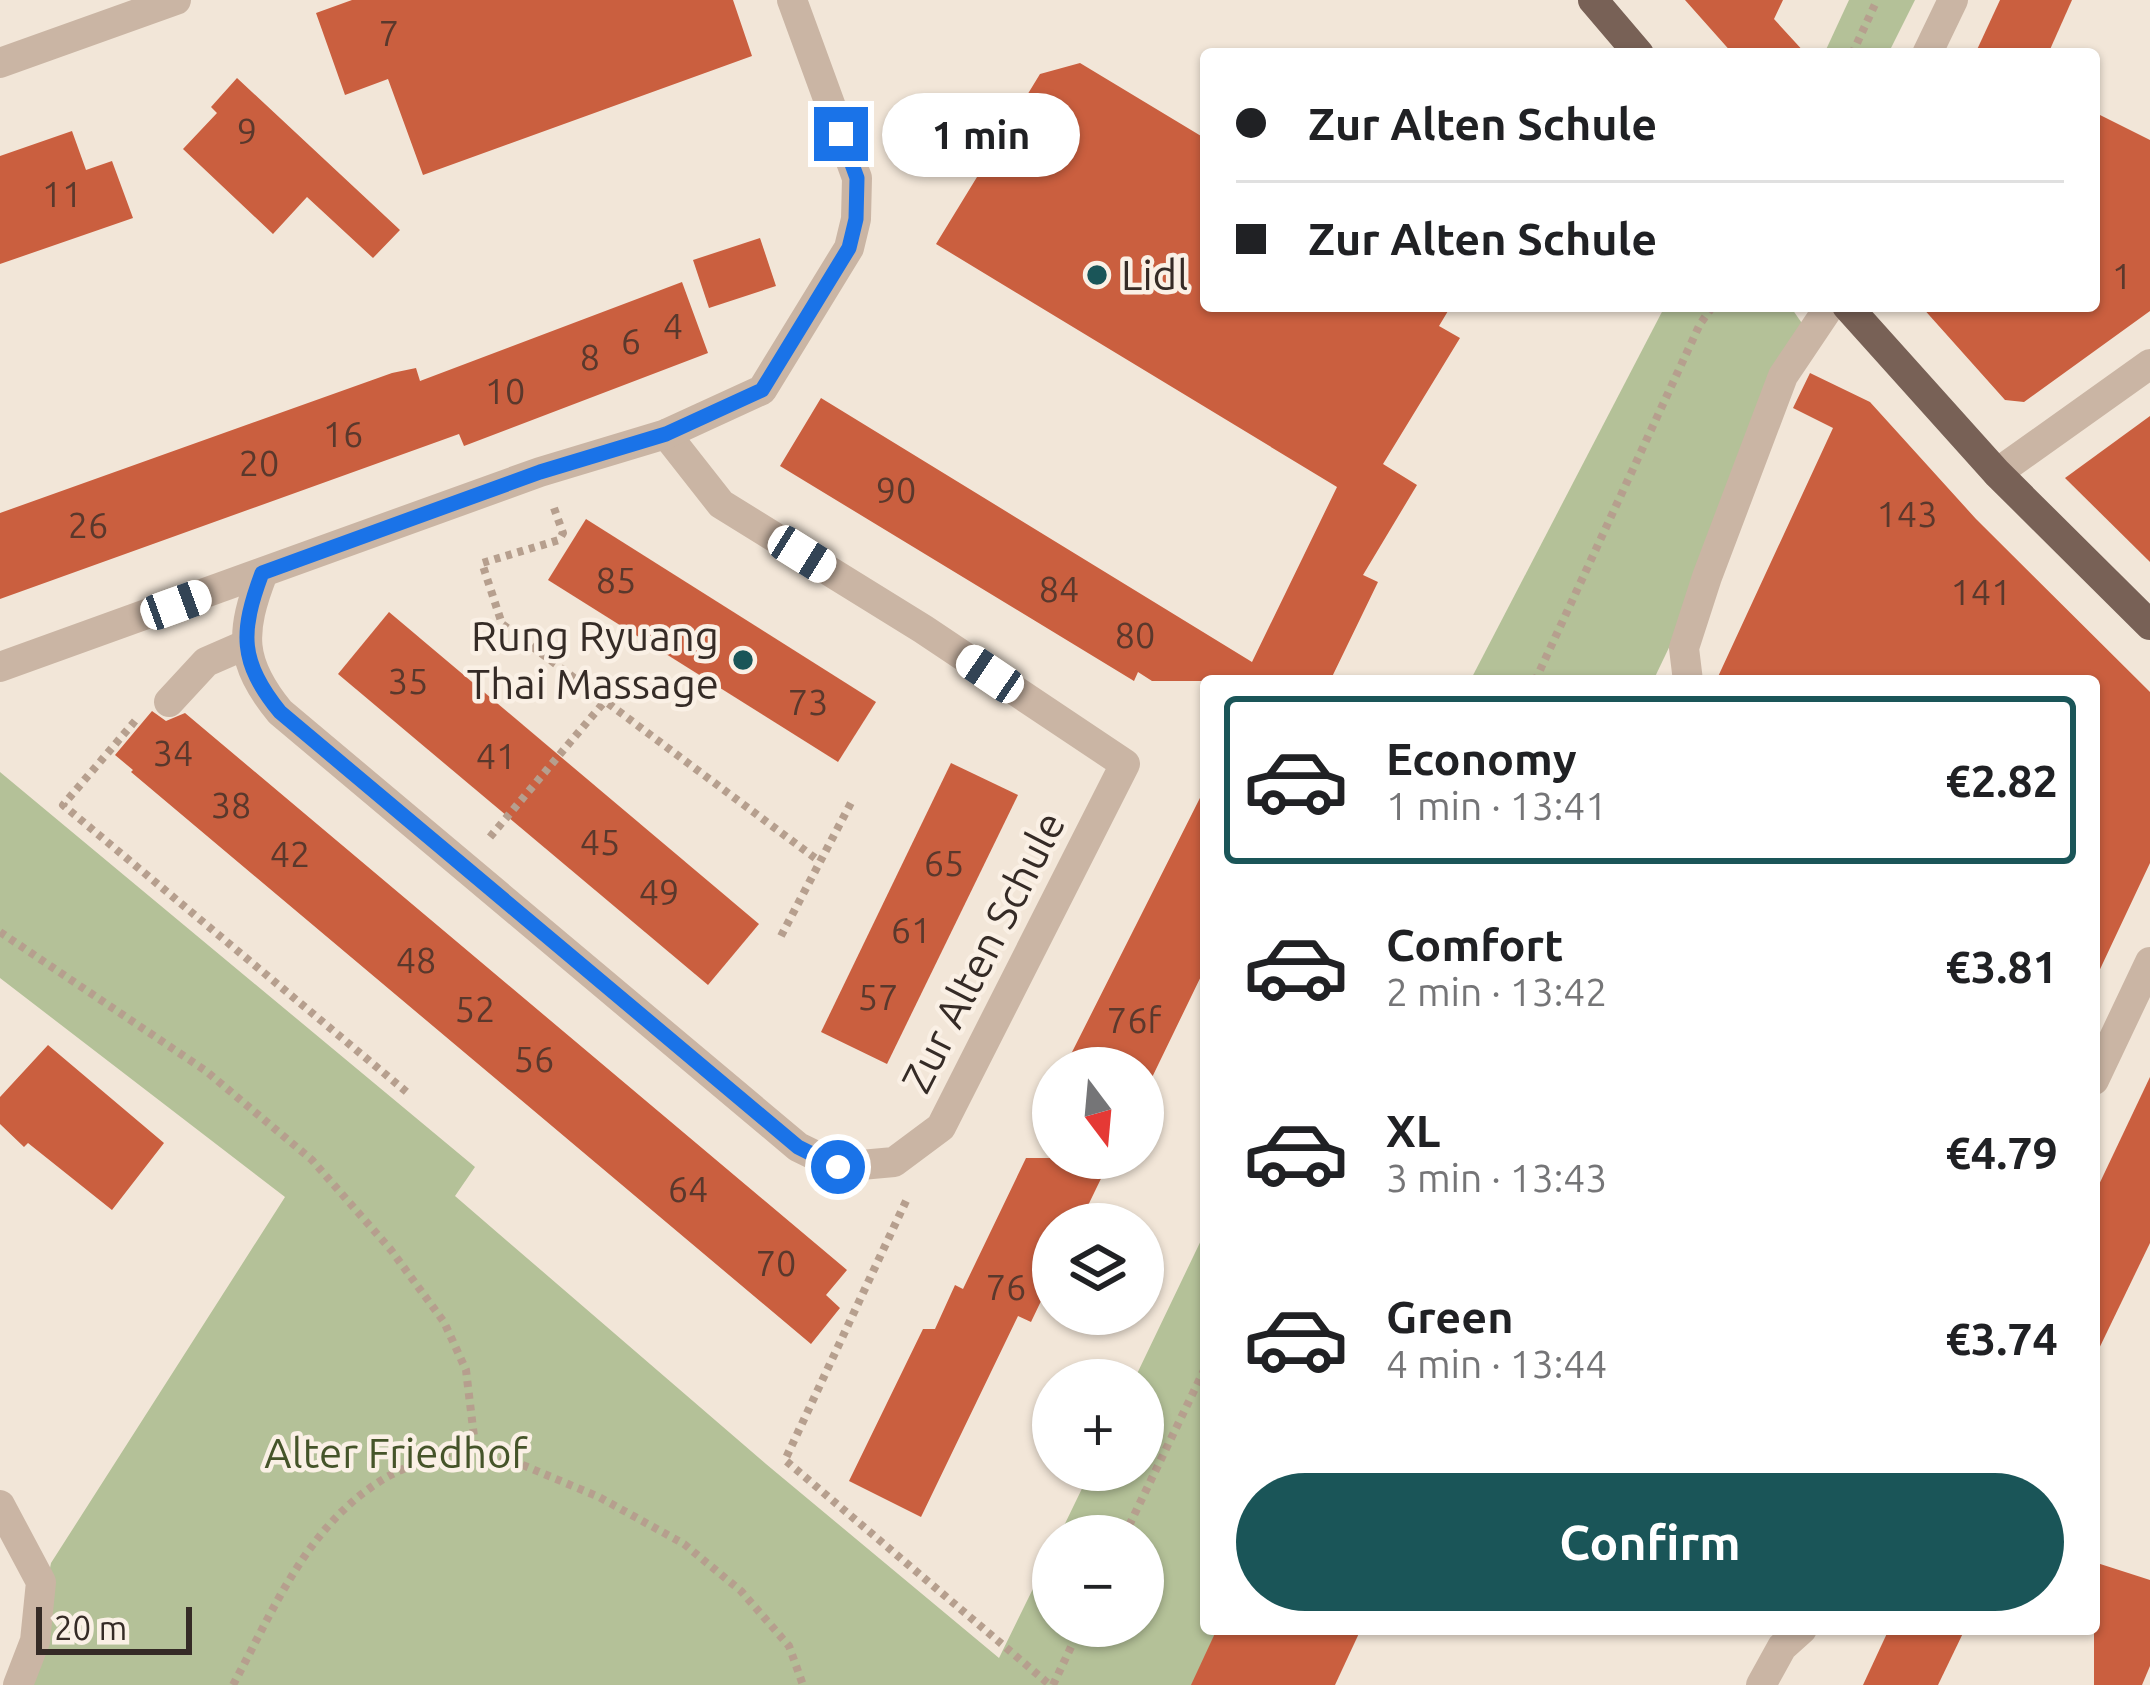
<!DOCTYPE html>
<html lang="en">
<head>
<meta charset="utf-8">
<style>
	body { margin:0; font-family:Ubuntu,sans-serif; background:#f2f2f2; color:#202124; height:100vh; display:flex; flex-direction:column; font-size:45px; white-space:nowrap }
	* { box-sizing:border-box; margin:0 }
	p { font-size:39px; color:#757577 }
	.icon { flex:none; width:66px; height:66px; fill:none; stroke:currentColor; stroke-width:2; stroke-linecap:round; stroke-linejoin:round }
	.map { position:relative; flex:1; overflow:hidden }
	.details { position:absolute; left:1200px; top:675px; width:900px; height:960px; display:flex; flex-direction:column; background:#fff; border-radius:12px; box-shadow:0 3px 9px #0004 }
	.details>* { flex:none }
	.hud { position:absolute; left:1200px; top:48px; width:900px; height:264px; border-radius:12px; box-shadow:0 3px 9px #0004; display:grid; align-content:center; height:264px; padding:0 36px; background:#fff }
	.needle { width:78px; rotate:164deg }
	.tools { position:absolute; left:1032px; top:1047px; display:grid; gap:24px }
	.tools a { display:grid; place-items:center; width:132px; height:132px; border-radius:50%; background:#fff; box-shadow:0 3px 9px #0004; font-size:60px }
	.scale { position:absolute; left:36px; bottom:30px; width:156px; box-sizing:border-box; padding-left:12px; border:6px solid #352b26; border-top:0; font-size:33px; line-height:42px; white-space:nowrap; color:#352b26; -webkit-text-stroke:9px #faf0e5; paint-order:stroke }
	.end { position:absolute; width:54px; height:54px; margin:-27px; border:15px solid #1a73e8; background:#fff; box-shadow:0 0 0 6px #fff }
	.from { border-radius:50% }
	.bubble { position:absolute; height:84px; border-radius:42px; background:#fff; box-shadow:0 3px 9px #0004; font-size:39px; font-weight:600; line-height:84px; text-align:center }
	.car { position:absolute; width:36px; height:72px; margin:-36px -18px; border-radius:15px; box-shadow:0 0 9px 3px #0007; background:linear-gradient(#fff 24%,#345 0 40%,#fff 0 76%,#345 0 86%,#fff 0) }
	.hud b { display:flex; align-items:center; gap:42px; height:114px; font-size:45px }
	.hud b+b { border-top:3px solid #e0e0e0 }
	.hud i { width:30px; height:30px; background:#202124 }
	ul { padding:21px 0 0; list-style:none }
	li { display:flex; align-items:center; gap:36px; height:168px; margin:0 24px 18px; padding:0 12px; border:6px solid transparent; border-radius:12px }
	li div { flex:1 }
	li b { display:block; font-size:45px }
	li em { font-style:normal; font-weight:600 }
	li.selected { border-color:#1a5558 }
	li>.icon { width:108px; height:108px; stroke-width:1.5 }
	.action { display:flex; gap:24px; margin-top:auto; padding:24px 36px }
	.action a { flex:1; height:138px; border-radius:72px; background:#1a5558; color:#fff; font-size:48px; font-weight:600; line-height:138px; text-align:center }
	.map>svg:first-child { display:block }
	.green { fill:#b4c198 }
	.building { fill:#ca5f3f }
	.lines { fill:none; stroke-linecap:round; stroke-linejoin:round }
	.path { stroke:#b69f8e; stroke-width:8; stroke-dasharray:6 6; stroke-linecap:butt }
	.minor { stroke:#cab5a4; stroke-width:30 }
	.major { stroke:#786156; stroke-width:30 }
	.route { stroke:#1a73e8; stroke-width:15 }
	.poi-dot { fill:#1a5558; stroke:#faf0e5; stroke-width:4.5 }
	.labels { text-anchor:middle; stroke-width:9; stroke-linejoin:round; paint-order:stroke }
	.number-label { font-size:36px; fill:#5a382c }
	.poi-label { font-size:42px; fill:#352b26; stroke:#faf0e5; text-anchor:start }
	.street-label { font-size:42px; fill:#352b26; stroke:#faf0e5 }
	.park-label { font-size:42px; fill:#455429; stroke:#faf0e5 }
</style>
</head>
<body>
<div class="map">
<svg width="2150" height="1685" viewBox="0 0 2150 1685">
	<rect width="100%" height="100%" fill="#f2e6d8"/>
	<g class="green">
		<path d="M1849 0H1915L1888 54H1824Z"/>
		<path d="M1665 306H1790L1815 342 1653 681H1470Z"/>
		<path d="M0 772 475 1167 455 1196 766 1464 999 1658 1053 1548V1626H1143V1536H1059L1091 1470H1143V1380H1134L1206 1230V1629H1219L1193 1685H27L51 1563 285 1197 0 978Z"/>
	</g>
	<g class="building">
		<path d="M352 0H733L752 56 423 175 388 79 345 95 316 13Z"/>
		<path d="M1685 0H1783L1774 19 1806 54H1733Z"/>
		<path d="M2000 0H2072L2048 54H1975Z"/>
		<path d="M1080 63 1206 139V306H1451L1439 326 1460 338 1383 464 1417 485 1363 575 1378 582 1330 681H1152L1138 672 1134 681 780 466 821 398 1252 662 1337 487 936 244 1040 74Z"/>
		<path d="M237 78 400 230 373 258 307 197 273 234 183 149 217 113 211 107Z"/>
		<path d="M2094 112 2150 140V311L2024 402 2005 400 1921 306H2094Z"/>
		<path d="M72 131 86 170 112 161 133 218 0 264V156Z"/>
		<path d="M760 238 776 286 709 308 693 260Z"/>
		<path d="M682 282 708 353 464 446 459 434 0 599V513L392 373 416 368 420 381Z"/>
		<path d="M1810 373 1870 402 1976 519 2150 692V863L2094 982V681H1716L1833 428 1793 408Z"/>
		<path d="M2150 416V562L2065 478Z"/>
		<path d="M586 519 876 702 838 762 548 580Z"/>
		<path d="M389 612 759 924 708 985 338 674Z"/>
		<path d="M152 711 166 721 185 713 847 1270 826 1295 840 1308 811 1344 131 772 133 770 115 755Z"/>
		<path d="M951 763 1018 795 887 1064 821 1032Z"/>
		<path d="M1206 786V966L1143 1096V1068H1064Z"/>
		<path d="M48 1045 164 1143 112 1210 28 1143 24 1147 0 1124V1097Z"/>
		<path d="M2150 1077V1243L2094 1359V1195Z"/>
		<path d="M1026 1158H1111L1079 1224H1053V1276L1031 1322 1018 1316 921 1517 849 1481 923 1329H935L955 1285 963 1289Z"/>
		<path d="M2094 1562 2150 1580V1666L2142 1685H2094Z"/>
		<path d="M1217 1629H1361L1335 1685H1191Z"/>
		<path d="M1889 1629H1965L1938 1685H1863Z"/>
	</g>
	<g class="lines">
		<g class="path">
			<path d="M1852 54 1877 0"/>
			<path d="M554 508 563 533 559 540 482 563 502 624 819 861"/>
			<path d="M1535 681 1700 324 1713 306"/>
			<path d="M135 721 63 805 409 1094"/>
			<path d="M490 837 605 701"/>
			<path d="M0 932 206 1071 312 1160 391 1250 444 1322 466 1370 475 1445"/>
			<path d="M781 936 853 799"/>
			<path d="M906 1201 785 1460 1050 1685"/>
			<path d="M1124 1536 1206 1366"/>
			<path d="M233 1685C275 1607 308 1523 387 1477 414 1462 446 1454 475 1445L599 1497 684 1544 741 1591 789 1646 803 1685"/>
			<path d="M1053 1685 1081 1626"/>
		</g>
		<g class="minor">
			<path d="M1927 54 1953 0"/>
			<path d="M0 63 176 0"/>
			<path d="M1997 473 2150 364"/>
			<path d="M263 573C240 632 239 662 280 712L798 1147 839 1167 894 1162 941 1127 1125 764 923 629 721 504 666 434"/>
			<path d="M0 667 540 472 666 434 762 390 849 248 856 219 857 178 792 0"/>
			<path d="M1688 681 1684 648 1707 577 1783 376 1830 306"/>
			<path d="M169 702 206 662 245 645"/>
			<path d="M2094 1080 2150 962"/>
			<path d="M0 1505 41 1582 35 1641 18 1685"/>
			<path d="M1761 1685 1782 1647 1802 1629"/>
		</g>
		<g class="major">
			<path d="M1593 0 1639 54"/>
			<path d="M1847 306 1997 473 2150 625"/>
		</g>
	</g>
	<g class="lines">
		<path class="route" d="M838 1167 798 1147 280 712C239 662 240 632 262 573L540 472 666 434 762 390 849 248 856 219 857 178 841 134"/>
	</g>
	<g class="poi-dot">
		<circle cx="1097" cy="275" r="12"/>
		<circle cx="743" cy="660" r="12"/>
	</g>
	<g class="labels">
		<g class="number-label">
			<text x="389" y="46">7</text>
			<text x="247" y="144">9</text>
			<text x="62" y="207">11</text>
			<text x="2122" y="289">1</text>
			<text x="673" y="339">4</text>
			<text x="631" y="354">6</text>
			<text x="590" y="370">8</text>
			<text x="505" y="404">10</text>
			<text x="343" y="447">16</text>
			<text x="259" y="476">20</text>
			<text x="896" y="503">90</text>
			<text x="1907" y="527">143</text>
			<text x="88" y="538">26</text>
			<text x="616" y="593">85</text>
			<text x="1059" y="602">84</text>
			<text x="1981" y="605">141</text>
			<text x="1135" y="648">80</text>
			<text x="408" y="694">35</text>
			<text x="808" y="715">73</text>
			<text x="173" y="766">34</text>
			<text x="496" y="769">41</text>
			<text x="231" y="818">38</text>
			<text x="600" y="855">45</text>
			<text x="290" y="867">42</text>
			<text x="944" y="876">65</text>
			<text x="659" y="905">49</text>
			<text x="911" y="943">61</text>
			<text x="416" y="973">48</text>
			<text x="878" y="1010">57</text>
			<text x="475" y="1022">52</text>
			<text x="1134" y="1033">76f</text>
			<text x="534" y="1072">56</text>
			<text x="688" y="1202">64</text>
			<text x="776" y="1276">70</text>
			<text x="1006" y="1300">76</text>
		</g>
		<g class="poi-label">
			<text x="1121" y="290">Lidl</text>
			<text x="719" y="651" text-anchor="end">Rung Ryuang<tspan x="719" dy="48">Thai Massage</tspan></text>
		</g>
		<g class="street-label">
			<text transform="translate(983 952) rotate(-63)" y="15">Zur Alten Schule</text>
		</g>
		<g class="park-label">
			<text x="396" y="1468">Alter Friedhof</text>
		</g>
	</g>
</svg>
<div class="tools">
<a><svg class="needle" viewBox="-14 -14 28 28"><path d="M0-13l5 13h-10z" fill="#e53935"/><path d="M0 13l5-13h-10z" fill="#757577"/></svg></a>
<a><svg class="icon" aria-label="layers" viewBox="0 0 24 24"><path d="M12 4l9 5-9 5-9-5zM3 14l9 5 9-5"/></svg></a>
<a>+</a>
<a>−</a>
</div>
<div class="scale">20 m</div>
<i class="end from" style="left:838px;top:1167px"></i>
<i class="end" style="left:841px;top:134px"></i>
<div class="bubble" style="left:882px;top:93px;width:198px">1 min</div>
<i class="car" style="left:802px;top:554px;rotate:122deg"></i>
<i class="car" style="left:176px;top:605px;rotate:70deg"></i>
<i class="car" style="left:990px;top:674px;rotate:304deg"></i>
<div class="hud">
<b><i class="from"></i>Zur Alten Schule</b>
<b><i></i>Zur Alten Schule</b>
</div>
<section class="details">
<ul>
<li class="selected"><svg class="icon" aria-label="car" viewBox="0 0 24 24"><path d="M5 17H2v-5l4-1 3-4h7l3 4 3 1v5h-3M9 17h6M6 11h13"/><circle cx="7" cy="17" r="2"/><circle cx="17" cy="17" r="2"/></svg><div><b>Economy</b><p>1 min · 13:41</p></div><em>€2.82</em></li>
<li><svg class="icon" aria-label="car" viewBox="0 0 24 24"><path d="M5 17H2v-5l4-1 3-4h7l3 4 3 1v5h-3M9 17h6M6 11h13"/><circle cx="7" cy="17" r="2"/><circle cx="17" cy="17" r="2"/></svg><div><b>Comfort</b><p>2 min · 13:42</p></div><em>€3.81</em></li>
<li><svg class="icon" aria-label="car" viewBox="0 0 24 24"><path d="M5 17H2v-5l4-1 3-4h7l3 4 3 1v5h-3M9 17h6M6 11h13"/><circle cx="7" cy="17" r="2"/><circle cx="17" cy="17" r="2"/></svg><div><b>XL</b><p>3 min · 13:43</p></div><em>€4.79</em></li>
<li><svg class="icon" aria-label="car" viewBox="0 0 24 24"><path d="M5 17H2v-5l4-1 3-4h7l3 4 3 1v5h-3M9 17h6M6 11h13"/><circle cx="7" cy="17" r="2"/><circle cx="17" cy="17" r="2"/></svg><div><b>Green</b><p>4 min · 13:44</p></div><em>€3.74</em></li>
</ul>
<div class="action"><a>Confirm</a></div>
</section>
</div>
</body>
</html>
